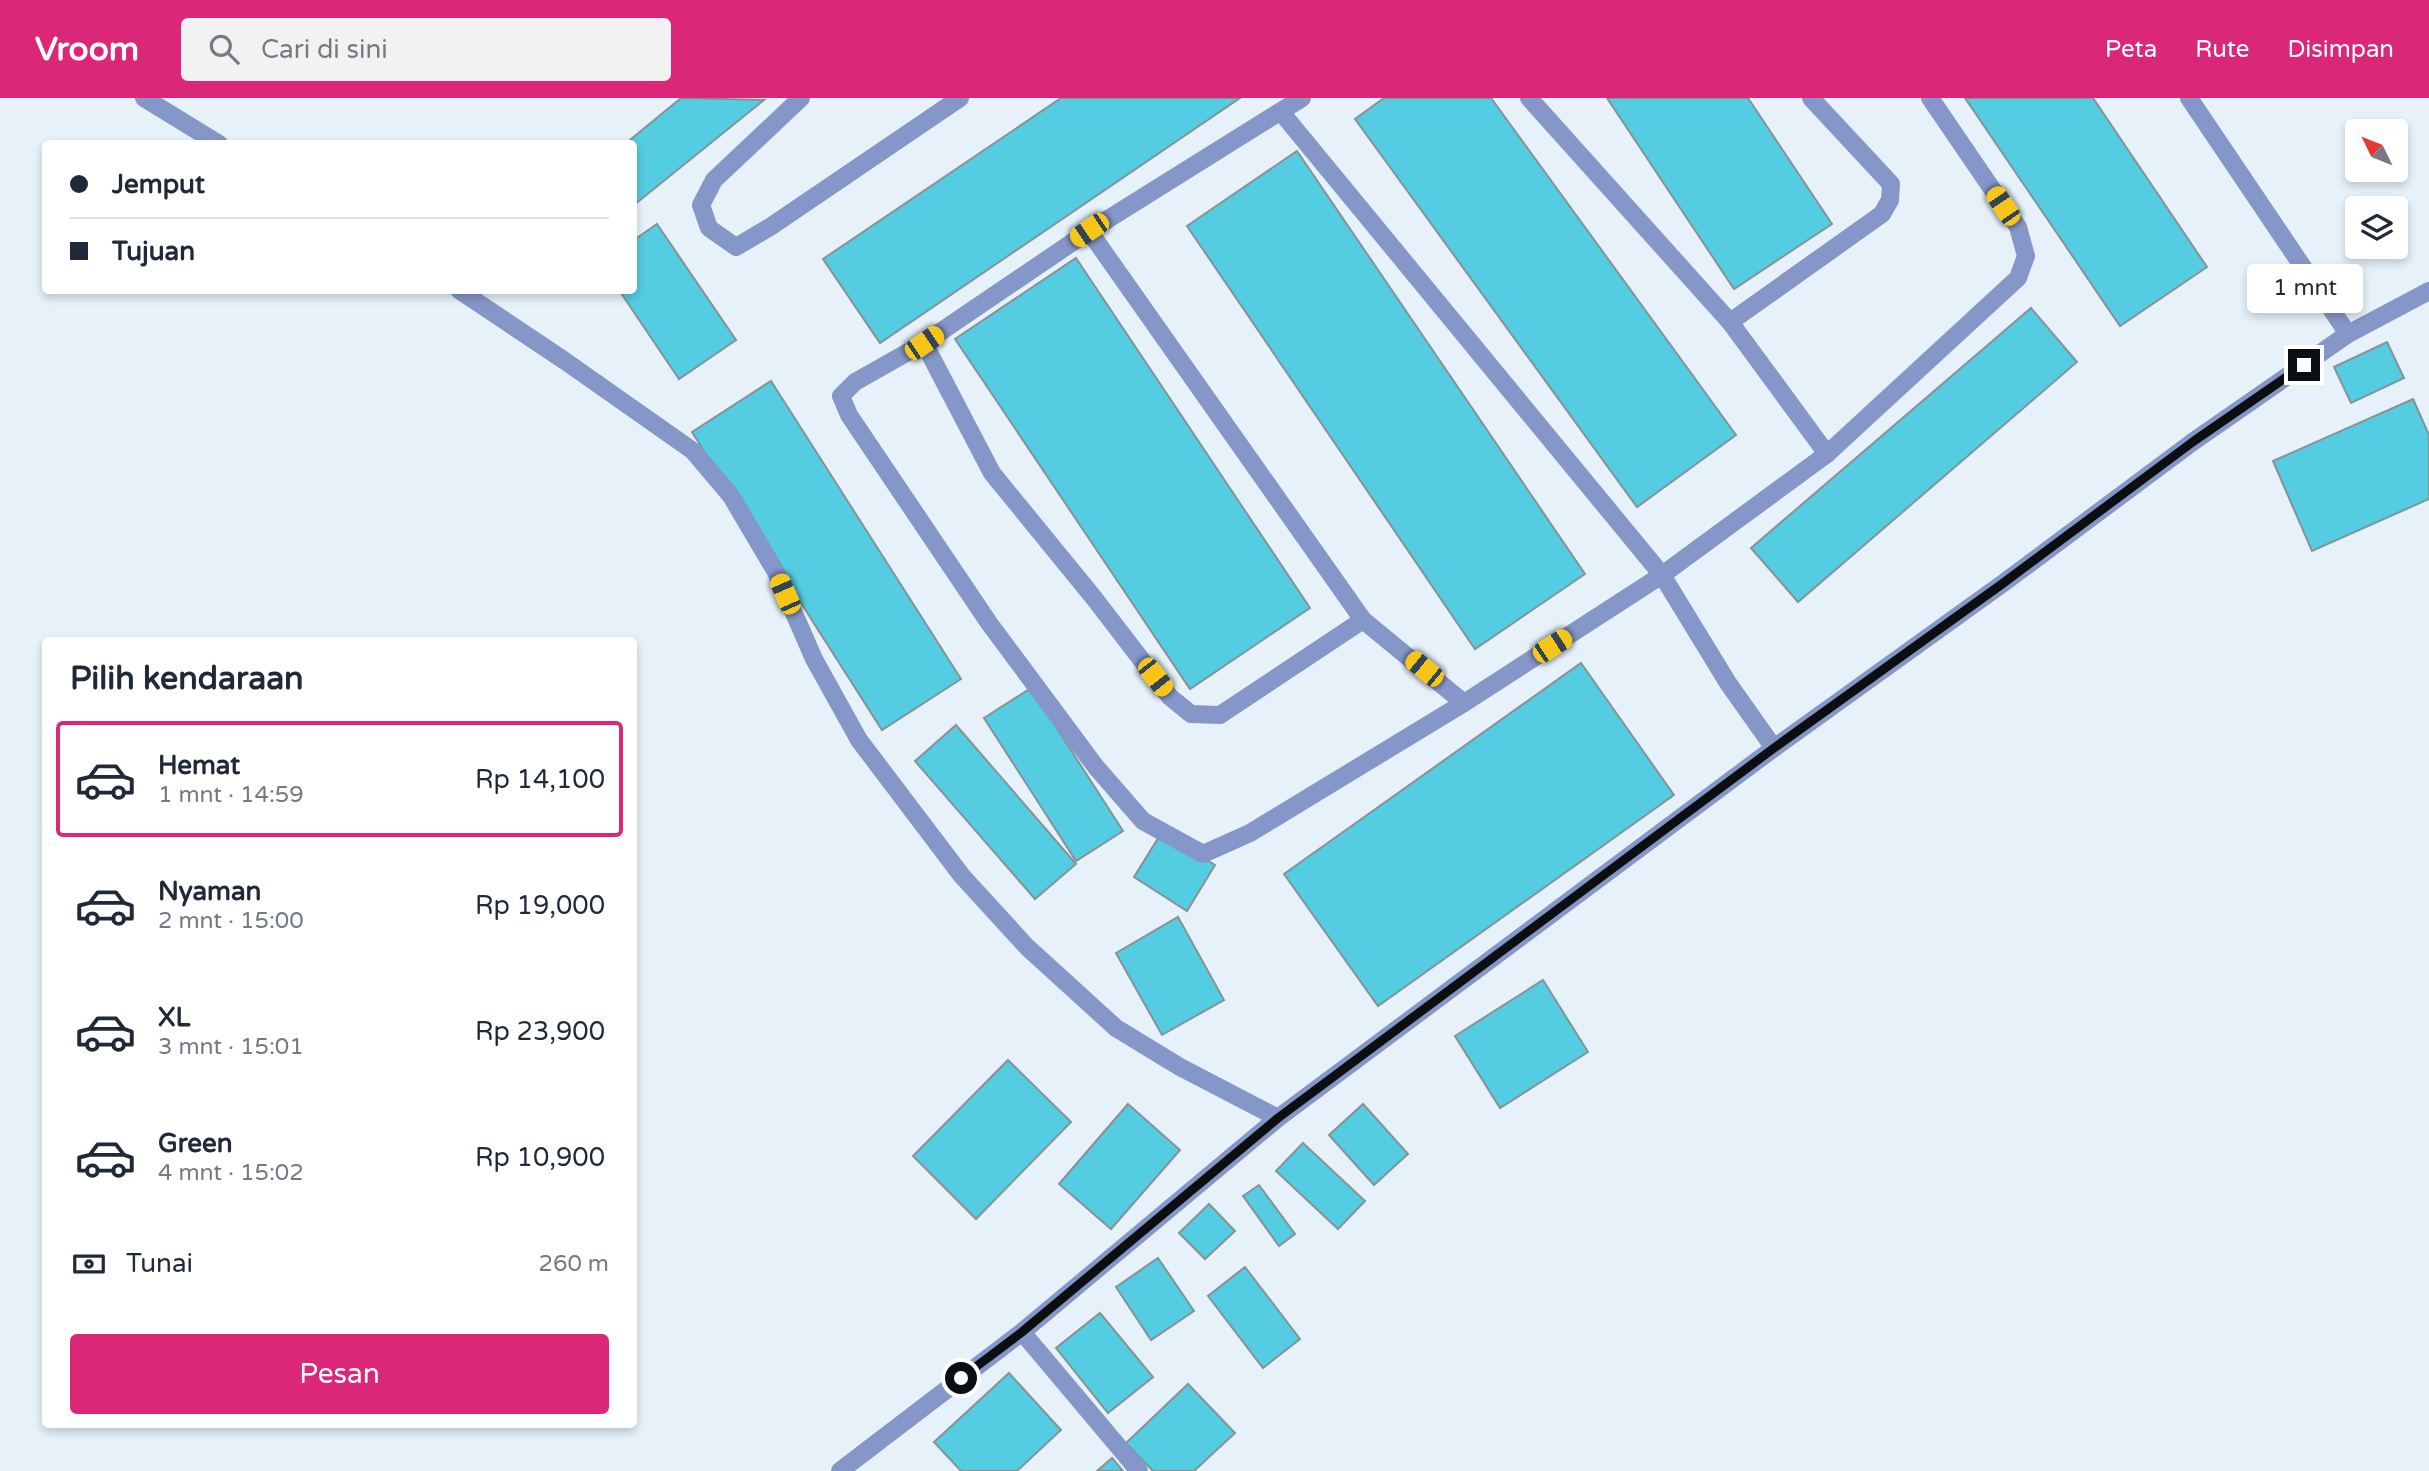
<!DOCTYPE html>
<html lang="id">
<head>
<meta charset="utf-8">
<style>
	body { margin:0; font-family:"Varela Round",sans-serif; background:#f2f2f3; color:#1f2937; height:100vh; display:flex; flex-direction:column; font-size:26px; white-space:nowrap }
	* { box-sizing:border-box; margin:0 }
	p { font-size:23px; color:#747a83 }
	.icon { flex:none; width:38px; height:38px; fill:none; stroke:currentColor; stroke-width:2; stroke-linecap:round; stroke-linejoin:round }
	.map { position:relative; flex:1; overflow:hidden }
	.details { position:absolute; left:42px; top:539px; width:595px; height:791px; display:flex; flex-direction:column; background:#fff; border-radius:7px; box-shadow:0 4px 10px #0003 }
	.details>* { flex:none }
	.top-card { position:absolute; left:42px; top:42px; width:595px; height:154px; border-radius:7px; box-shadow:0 4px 10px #0003; display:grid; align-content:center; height:154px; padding:0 28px; background:#fff }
	.needle { width:46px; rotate:313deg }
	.controls { position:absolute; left:2345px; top:21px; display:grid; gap:14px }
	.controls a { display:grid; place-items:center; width:63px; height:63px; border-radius:7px; background:#fff; box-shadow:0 4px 10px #0003; font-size:35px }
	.end { position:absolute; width:32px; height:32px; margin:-16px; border:9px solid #0b0f11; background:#fff; box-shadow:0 0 0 4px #fff }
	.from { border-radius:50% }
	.bubble { position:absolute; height:49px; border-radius:7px; background:#fff; box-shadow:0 4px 10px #0003; font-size:23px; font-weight:600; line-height:49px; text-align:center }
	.car { position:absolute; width:21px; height:42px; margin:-21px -10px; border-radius:9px; box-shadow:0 0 5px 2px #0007; background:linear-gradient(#f5c518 24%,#345 0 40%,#f5c518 0 76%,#345 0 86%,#f5c518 0) }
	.top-card b { display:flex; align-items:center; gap:24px; height:66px; font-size:26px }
	.top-card b+b { border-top:2px solid #e0e1e3 }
	.top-card i { width:18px; height:18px; background:#1f2937 }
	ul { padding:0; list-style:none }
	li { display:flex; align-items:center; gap:21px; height:116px; margin:0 14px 10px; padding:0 14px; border:4px solid transparent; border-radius:7px }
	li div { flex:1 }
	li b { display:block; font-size:26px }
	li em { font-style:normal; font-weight:600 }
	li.current { border-color:#db2777 }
	li>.icon { width:63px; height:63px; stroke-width:1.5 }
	h2 { padding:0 28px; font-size:32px; line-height:84px }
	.pay { display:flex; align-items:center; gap:18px; height:77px; padding:0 28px; font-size:26px }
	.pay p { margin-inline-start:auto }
	.primary-button { display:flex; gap:14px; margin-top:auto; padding:14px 28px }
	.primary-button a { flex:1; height:80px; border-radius:7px; background:#db2777; color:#fff; font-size:28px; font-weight:600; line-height:80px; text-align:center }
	header { display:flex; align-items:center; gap:42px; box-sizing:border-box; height:98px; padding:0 35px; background:#db2777; color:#fff }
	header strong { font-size:33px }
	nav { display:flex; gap:38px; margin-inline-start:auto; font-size:24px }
	.search { width:490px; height:63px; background:#f2f2f3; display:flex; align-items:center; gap:18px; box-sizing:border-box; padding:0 24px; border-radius:7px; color:#747a83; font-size:26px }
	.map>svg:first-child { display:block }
	.building { fill:#54cce2; stroke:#869396; stroke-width:2 }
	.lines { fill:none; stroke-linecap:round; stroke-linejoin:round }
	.minor { stroke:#8596c8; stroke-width:18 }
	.route { stroke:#0b0f11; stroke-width:9 }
</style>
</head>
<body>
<header>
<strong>Vroom</strong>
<div class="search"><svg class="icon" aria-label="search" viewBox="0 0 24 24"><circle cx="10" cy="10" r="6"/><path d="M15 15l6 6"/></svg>Cari di sini</div>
<nav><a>Peta</a><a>Rute</a><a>Disimpan</a></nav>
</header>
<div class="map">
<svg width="2429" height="1373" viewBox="0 0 2429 1373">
	<rect width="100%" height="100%" fill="#e7f1f9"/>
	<g class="building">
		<path d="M681 0 764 2 634 107V46H625Z"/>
		<path d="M1061 0H1240L880 245 823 161Z"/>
		<path d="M1384 0H1491L1736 337 1637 409 1355 21Z"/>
		<path d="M1607 0H1748L1832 126 1734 191Z"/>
		<path d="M1965 0H2093L2207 169 2120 228Z"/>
		<path d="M1297 53 1585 476 1475 551 1187 128Z"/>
		<path d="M657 126 736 242 679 281 619 192H634V142Z"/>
		<path d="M1076 160 1310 510 1190 591 955 241Z"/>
		<path d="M2031 210 2077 264 1798 504 1751 450Z"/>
		<path d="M2387 244 2404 280 2351 305 2334 269Z"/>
		<path d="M771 283 961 581 882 632 692 334Z"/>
		<path d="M2413 301 2429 337V401L2312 453 2273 363Z"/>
		<path d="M1581 565 1674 697 1378 908 1284 776Z"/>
		<path d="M1031 590 1123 733 1076 763 984 620Z"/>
		<path d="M956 627 1076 766 1035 801 915 663Z"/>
		<path d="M1162 734 1215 767 1187 813 1134 779Z"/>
		<path d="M1178 819 1224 902 1162 937 1116 855Z"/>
		<path d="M1543 882 1588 954 1500 1010 1455 938Z"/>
		<path d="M1008 962 1071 1024 976 1121 913 1058Z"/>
		<path d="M1128 1006 1180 1052 1111 1131 1059 1086Z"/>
		<path d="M1363 1006 1408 1056 1374 1087 1329 1037Z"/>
		<path d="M1303 1045 1365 1103 1338 1131 1276 1073Z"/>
		<path d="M1259 1087 1295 1136 1279 1148 1243 1098Z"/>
		<path d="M1209 1106 1235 1133 1205 1161 1179 1135Z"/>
		<path d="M1158 1160 1194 1213 1151 1242 1116 1189Z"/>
		<path d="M1245 1169 1300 1241 1263 1270 1208 1198Z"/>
		<path d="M1100 1215 1153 1279 1108 1315 1056 1250Z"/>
		<path d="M1009 1275 1061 1332 1017 1373H961L934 1344Z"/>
		<path d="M1188 1286 1235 1335 1194 1373H1153L1126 1345Z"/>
		<path d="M1112 1360 1123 1373H1097Z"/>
	</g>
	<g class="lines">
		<g class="minor">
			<path d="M144 0 219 46"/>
			<path d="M801 0 714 82 701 107 709 130 736 149 770 129 960 0"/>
			<path d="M1302 0 1089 133 924 245 855 284 841 298 849 317 989 525 1096 669 1143 723 1203 756 1250 735 1464 605 1662 477 1827 356 2018 180 2026 158 2018 129 1930 0"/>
			<path d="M1529 0 1730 224 1827 356"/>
			<path d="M2189 0 2348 236"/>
			<path d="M1281 14 1662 477 1728 585 1774 650"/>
			<path d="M1089 133 1363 522 1464 605"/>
			<path d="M459 192 565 263 693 353 731 398 776 474 814 561 859 642 962 778 1027 849 1116 930 1180 969 1278 1020"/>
			<path d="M1730 224 1882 116 1890 102 1891 86 1811 0"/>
			<path d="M924 245 992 375 1094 500 1170 599 1191 616 1220 617 1363 522"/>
			<path d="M1022 1234 1139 1373"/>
			<path d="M840 1373 1022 1234 1278 1020 1774 650 2002 486 2194 343 2348 236 2429 193"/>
		</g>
	</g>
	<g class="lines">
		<path class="route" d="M961 1280 1022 1234 1278 1020 1774 650 2002 486 2194 343 2304 267"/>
	</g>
</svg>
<div class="controls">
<a><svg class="needle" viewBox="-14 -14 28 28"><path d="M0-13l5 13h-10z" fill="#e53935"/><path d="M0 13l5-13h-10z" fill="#747a83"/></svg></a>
<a><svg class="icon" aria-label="layers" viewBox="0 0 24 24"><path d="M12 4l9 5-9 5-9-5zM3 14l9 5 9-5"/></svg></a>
</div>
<i class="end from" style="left:961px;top:1280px"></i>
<i class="end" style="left:2304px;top:267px"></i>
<div class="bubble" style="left:2247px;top:166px;width:116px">1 mnt</div>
<i class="car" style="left:2003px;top:108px;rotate:326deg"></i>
<i class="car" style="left:1089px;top:132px;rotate:236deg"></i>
<i class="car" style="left:924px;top:245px;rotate:56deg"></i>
<i class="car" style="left:785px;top:496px;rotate:336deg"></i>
<i class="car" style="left:1552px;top:548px;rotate:57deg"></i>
<i class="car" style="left:1424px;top:571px;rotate:309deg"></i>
<i class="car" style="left:1155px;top:579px;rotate:142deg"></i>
<div class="top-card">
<b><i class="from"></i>Jemput</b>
<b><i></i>Tujuan</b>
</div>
<section class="details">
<h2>Pilih kendaraan</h2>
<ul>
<li class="current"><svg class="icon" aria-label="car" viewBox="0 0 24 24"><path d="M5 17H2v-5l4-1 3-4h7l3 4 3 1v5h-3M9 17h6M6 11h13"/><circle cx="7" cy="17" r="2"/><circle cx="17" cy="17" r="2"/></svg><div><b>Hemat</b><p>1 mnt · 14:59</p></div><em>Rp 14,100</em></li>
<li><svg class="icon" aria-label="car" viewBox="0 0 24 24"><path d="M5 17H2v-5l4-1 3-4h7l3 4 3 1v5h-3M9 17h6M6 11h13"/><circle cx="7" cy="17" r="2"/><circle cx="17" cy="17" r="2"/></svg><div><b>Nyaman</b><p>2 mnt · 15:00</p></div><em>Rp 19,000</em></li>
<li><svg class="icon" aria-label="car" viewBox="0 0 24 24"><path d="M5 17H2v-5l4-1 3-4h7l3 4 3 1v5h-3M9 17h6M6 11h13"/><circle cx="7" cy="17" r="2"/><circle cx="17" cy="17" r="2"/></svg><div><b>XL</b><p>3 mnt · 15:01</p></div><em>Rp 23,900</em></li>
<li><svg class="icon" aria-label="car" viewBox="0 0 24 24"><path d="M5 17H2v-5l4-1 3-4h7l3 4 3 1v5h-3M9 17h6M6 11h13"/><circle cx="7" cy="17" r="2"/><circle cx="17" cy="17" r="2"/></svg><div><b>Green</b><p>4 mnt · 15:02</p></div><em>Rp 10,900</em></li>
</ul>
<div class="pay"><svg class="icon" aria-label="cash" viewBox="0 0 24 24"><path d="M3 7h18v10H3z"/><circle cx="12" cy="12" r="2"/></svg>Tunai<p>260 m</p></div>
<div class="primary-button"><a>Pesan</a></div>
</section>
</div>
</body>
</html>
